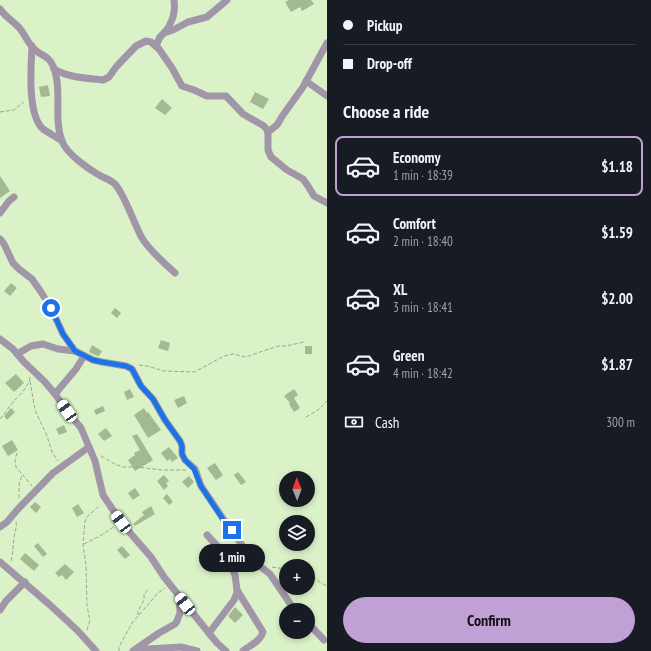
<!DOCTYPE html>
<html lang="en">
<head>
<meta charset="utf-8">
<style>
	body { margin:0; font-family:"PT Sans Narrow",sans-serif; background:#20242c; color:#f1f3f6; height:100vh; display:flex; flex-direction:column; font-size:15px; white-space:nowrap }
	* { box-sizing:border-box; margin:0 }
	p { font-size:13px; color:#9ea1a6 }
	.icon { flex:none; width:22px; height:22px; fill:none; stroke:currentColor; stroke-width:2; stroke-linecap:round; stroke-linejoin:round }
	.map { position:relative; flex:1; overflow:hidden }
	.sheet { display:flex; flex-direction:column; background:#171b24; width:324px }
	.sheet>* { flex:none }
	.guide { display:grid; align-content:center; height:88px; padding:0 16px; background:#171b24 }
	.needle { width:26px; rotate:359deg }
	.fabs { position:absolute; left:279px; top:471px; display:grid; gap:8px }
	.fabs a { display:grid; place-items:center; width:36px; height:36px; border-radius:50%; background:#171b24; box-shadow:0 2px 6px #0003; font-size:20px }
	.end { position:absolute; width:18px; height:18px; margin:-9px; border:5px solid #1a73e8; background:#fff; box-shadow:0 0 0 2px #fff }
	.from { border-radius:50% }
	.bubble { position:absolute; height:28px; border-radius:14px; background:#171b24; box-shadow:0 2px 6px #0003; font-size:13px; font-weight:800; line-height:28px; text-align:center }
	.car { position:absolute; width:12px; height:24px; margin:-12px -6px; border-radius:5px; box-shadow:0 0 3px 1px #0007; background:linear-gradient(#fff 24%,#345 0 40%,#fff 0 76%,#345 0 86%,#fff 0) }
	.guide b { display:flex; align-items:center; gap:14px; height:38px; font-size:15px }
	.guide b+b { border-top:1px solid #363941 }
	.guide i { width:10px; height:10px; background:#f1f3f6 }
	ul { padding:0; list-style:none }
	li { display:flex; align-items:center; gap:12px; height:60px; margin:0 8px 6px; padding:0 8px; border:2px solid transparent; border-radius:8px }
	li div { flex:1 }
	li b { display:block; font-size:15px }
	li em { font-style:normal; font-weight:800 }
	li.selected { border-color:#c0a0d5 }
	li>.icon { width:36px; height:36px; stroke-width:1.5 }
	h2 { padding:0 16px; font-size:18px; line-height:48px }
	.pay { display:flex; align-items:center; gap:10px; height:44px; padding:0 16px; font-size:15px }
	.pay p { margin-inline-start:auto }
	.primary-button { display:flex; gap:8px; margin-top:auto; padding:8px 16px }
	.primary-button a { flex:1; height:46px; border-radius:24px; background:#c0a0d5; color:#111; font-size:16px; font-weight:800; line-height:46px; text-align:center }
	main { display:flex; flex:1; min-height:0 }
	.map>svg:first-child { display:block }
	.building { fill:#a3b991 }
	.lines { fill:none; stroke-linecap:round; stroke-linejoin:round }
	.path { stroke:#97a889; stroke-width:1; stroke-dasharray:4 2; stroke-linecap:butt }
	.minor { stroke:#a096a7; stroke-width:7 }
	.route { stroke:#1a73e8; stroke-width:5 }
</style>
</head>
<body>
<main>
<div class="map">
<svg width="327" height="651" viewBox="0 0 327 651">
	<rect width="100%" height="100%" fill="#dbf2c8"/>
	<g class="building">
		<path d="M289 0H311L314 4 302 11 300 7 291 12 285 2Z"/>
		<path d="M48 85 50 96 41 97 39 87Z"/>
		<path d="M255 92 269 99 263 109 250 102Z"/>
		<path d="M162 99 172 108 165 115 155 108Z"/>
		<path d="M0 176 10 191 0 198Z"/>
		<path d="M11 283 17 288 10 296 4 291Z"/>
		<path d="M115 308 121 313 117 318 111 313Z"/>
		<path d="M161 340 170 343 168 351 158 348Z"/>
		<path d="M92 345 102 351 99 356 95 355 89 352Z"/>
		<rect x="305" y="346" width="7" height="8"/>
		<path d="M16 374 24 383 14 392 5 383Z"/>
		<path d="M130 389 134 397 127 400 124 392Z"/>
		<path d="M294 389 298 395 294 398 300 408 294 412 289 404 290 403 284 396Z"/>
		<path d="M184 396 187 403 178 408 174 400Z"/>
		<path d="M103 406 105 411 96 415 94 410Z"/>
		<path d="M11 408 15 412 7 420 4 416Z"/>
		<path d="M144 408 147 413 148 412 161 430 148 438 134 415Z"/>
		<path d="M64 425 67 432 59 435 56 429Z"/>
		<path d="M106 428 112 436 104 441 98 434Z"/>
		<path d="M137 434 153 460 135 471 128 460 135 455 134 453 140 450 132 436Z"/>
		<path d="M12 440 18 450 8 456 2 446Z"/>
		<path d="M169 447 178 458 172 462 170 459 167 461 161 453Z"/>
		<path d="M215 463 223 475 216 480 207 468Z"/>
		<path d="M238 472 246 482 241 485 234 475Z"/>
		<path d="M164 475 169 481 166 483 168 486 164 490 157 481Z"/>
		<path d="M189 476 194 482 188 488 182 482Z"/>
		<path d="M135 488 140 495 133 500 128 493Z"/>
		<path d="M167 494 173 502 169 505 163 498Z"/>
		<path d="M35 502 41 507 36 513 30 507Z"/>
		<path d="M78 504 84 513 77 517 72 508Z"/>
		<path d="M151 506 155 514 135 526 133 524 144 515 142 512Z"/>
		<path d="M38 543 47 554 43 557 34 546Z"/>
		<path d="M122 546 130 555 125 559 117 550Z"/>
		<path d="M25 553 39 565 34 571 20 559Z"/>
		<path d="M65 564 74 572 66 580 62 575 59 577 55 573Z"/>
		<path d="M235 607 243 615 235 623 228 616Z"/>
	</g>
	<g class="lines">
		<g class="path">
			<path d="M0 112 14 110 24 102"/>
			<path d="M139 365 147 366 164 371 194 372 200 369 224 356 233 354 246 357 266 350 279 346H286L304 342"/>
			<path d="M30 381 35 410 47 436 52 452 58 461"/>
			<path d="M306 417 318 410 327 401"/>
			<path d="M0 419C5 413 9 407 14 401 20 394 29 387 30 377"/>
			<path d="M17 453 15 460 16 467 32 486"/>
			<path d="M101 456 115 464 123 467H137L162 470H186"/>
			<path d="M19 498V485L22 475"/>
			<path d="M84 544 100 536 115 526"/>
			<path d="M11 561C13 553 13 546 14 538 15 531 17 529 16 521"/>
			<path d="M272 567 286 569"/>
			<path d="M308 573 321 583 327 586"/>
			<path d="M138 615V611L144 600V595L148 589"/>
			<path d="M87 630 90 620 87 606 86 565 83 544 85 521 87 517 100 505"/>
			<path d="M119 651V647L132 623 158 593 165 588"/>
		</g>
		<g class="minor">
			<path d="M0 9C6 18 15 22 21 30 26 37 29 45 35 50 42 56 49 56 53 66 63 89 53 118 62 141 66 153 88 169 99 175 104 178 111 180 115 184 126 197 133 222 142 238 150 251 164 263 175 273"/>
			<path d="M164 33C166 30 169 28 170 24 174 17 175 8 174 0"/>
			<path d="M32 46C31 67 27 114 43 129 49 133 56 137 62 141"/>
			<path d="M156 46 160 37 164 33 173 30 188 22 207 17 227 0"/>
			<path d="M54 69C69 78 86 78 103 80L109 77 116 67 136 46 146 41 151 42 159 49 172 68 182 86 194 90 207 96H226L243 114 264 126 267 130 268 132V150L271 157 287 170 303 179 308 186 314 196 327 203"/>
			<path d="M306 81 327 96"/>
			<path d="M268 132 277 125 283 115 303 87 327 43"/>
			<path d="M0 213 9 201 14 197"/>
			<path d="M0 239 4 244 13 263 19 269 32 279 41 292 51 308 63 334 75 351"/>
			<path d="M0 339 13 349 24 362 45 382 55 394 67 411 81 428 95 461 103 495 113 510 131 534 151 557 164 577 200 622 217 643 226 651"/>
			<path d="M17 354 31 346 43 344 58 349 75 351 93 360 102 362 126 366 132 369 141 386 153 399 165 420 180 441 182 446V454L185 460 195 469 201 486 226 523 232 530 247 553 256 563 270 574 291 605 296 610"/>
			<path d="M55 394 76 369 84 356"/>
			<path d="M0 527 7 522 18 509 53 473 89 447"/>
			<path d="M207 535 222 551 231 566 235 575 237 590V593L234 600 209 633"/>
			<path d="M0 562 50 605 78 631 96 651"/>
			<path d="M237 590 263 632C260 642 250 645 243 651"/>
			<path d="M0 610 6 601 25 582"/>
			<path d="M308 623 324 640"/>
			<path d="M139 647 148 649 181 647 197 651"/>
			<path d="M133 651 159 633 175 624 177 621 180 613 179 596"/>
		</g>
	</g>
	<g class="lines">
		<path class="route" d="M51 308 63 334 75 351 93 360 102 362 126 366 132 369 141 386 153 399 165 420 180 441 182 446V454L185 460 194 469 201 486 226 524 232 530"/>
	</g>
</svg>
<div class="fabs">
<a><svg class="needle" viewBox="-14 -14 28 28"><path d="M0-13l5 13h-10z" fill="#e53935"/><path d="M0 13l5-13h-10z" fill="#9ea1a6"/></svg></a>
<a><svg class="icon" aria-label="layers" viewBox="0 0 24 24"><path d="M12 4l9 5-9 5-9-5zM3 14l9 5 9-5"/></svg></a>
<a>+</a>
<a>−</a>
</div>
<i class="end from" style="left:51px;top:308px"></i>
<i class="end" style="left:232px;top:530px"></i>
<div class="bubble" style="left:199px;top:544px;width:66px">1 min</div>
<i class="car" style="left:67px;top:411px;rotate:325deg"></i>
<i class="car" style="left:121px;top:522px;rotate:324deg"></i>
<i class="car" style="left:185px;top:604px;rotate:322deg"></i>
</div>
<section class="sheet">
<div class="guide">
<b><i class="from"></i>Pickup</b>
<b><i></i>Drop-off</b>
</div>
<h2>Choose a ride</h2>
<ul>
<li class="selected"><svg class="icon" aria-label="car" viewBox="0 0 24 24"><path d="M5 17H2v-5l4-1 3-4h7l3 4 3 1v5h-3M9 17h6M6 11h13"/><circle cx="7" cy="17" r="2"/><circle cx="17" cy="17" r="2"/></svg><div><b>Economy</b><p>1 min · 18:39</p></div><em>$1.18</em></li>
<li><svg class="icon" aria-label="car" viewBox="0 0 24 24"><path d="M5 17H2v-5l4-1 3-4h7l3 4 3 1v5h-3M9 17h6M6 11h13"/><circle cx="7" cy="17" r="2"/><circle cx="17" cy="17" r="2"/></svg><div><b>Comfort</b><p>2 min · 18:40</p></div><em>$1.59</em></li>
<li><svg class="icon" aria-label="car" viewBox="0 0 24 24"><path d="M5 17H2v-5l4-1 3-4h7l3 4 3 1v5h-3M9 17h6M6 11h13"/><circle cx="7" cy="17" r="2"/><circle cx="17" cy="17" r="2"/></svg><div><b>XL</b><p>3 min · 18:41</p></div><em>$2.00</em></li>
<li><svg class="icon" aria-label="car" viewBox="0 0 24 24"><path d="M5 17H2v-5l4-1 3-4h7l3 4 3 1v5h-3M9 17h6M6 11h13"/><circle cx="7" cy="17" r="2"/><circle cx="17" cy="17" r="2"/></svg><div><b>Green</b><p>4 min · 18:42</p></div><em>$1.87</em></li>
</ul>
<div class="pay"><svg class="icon" aria-label="cash" viewBox="0 0 24 24"><path d="M3 7h18v10H3z"/><circle cx="12" cy="12" r="2"/></svg>Cash<p>300 m</p></div>
<div class="primary-button"><a>Confirm</a></div>
</section>
</main>
</body>
</html>
